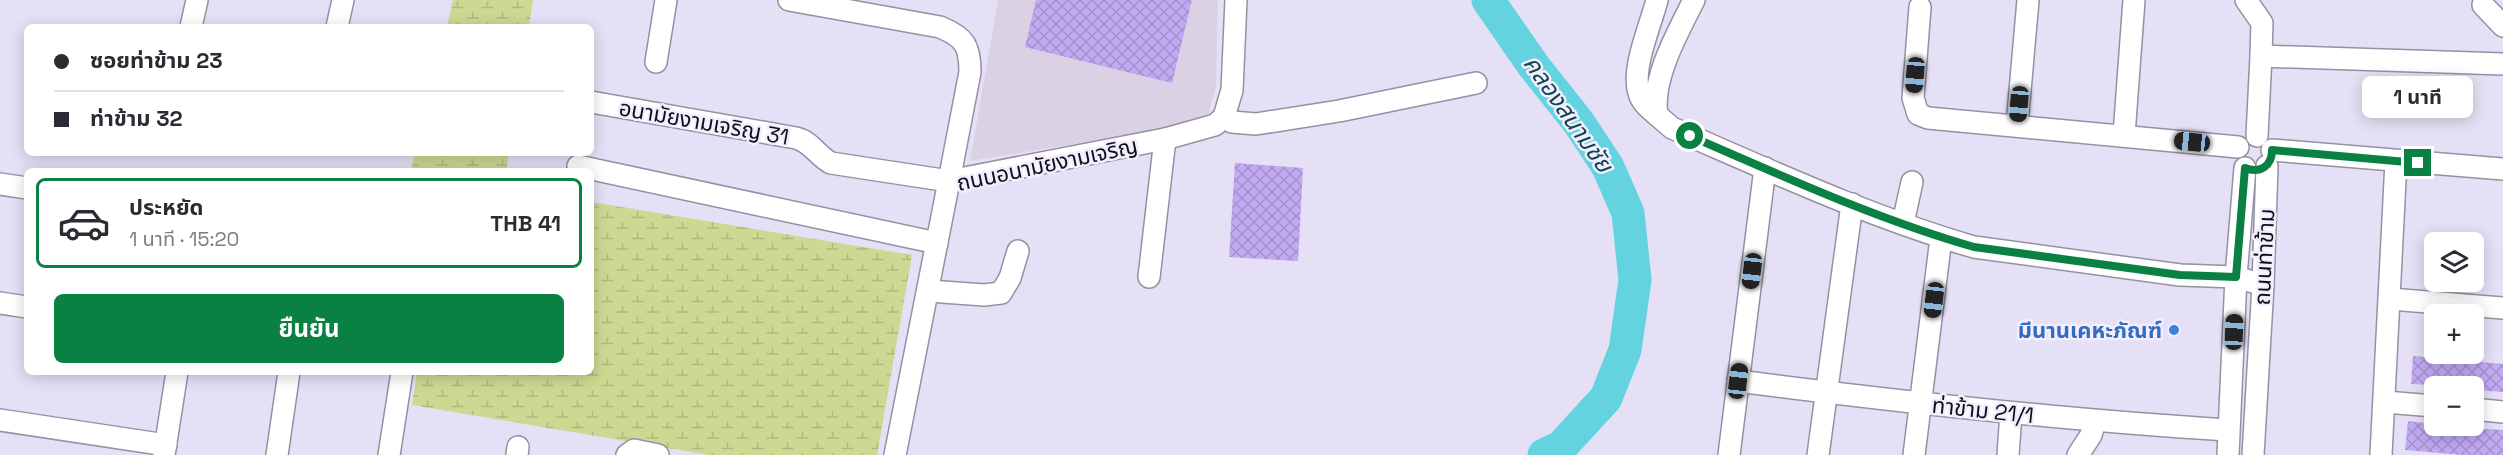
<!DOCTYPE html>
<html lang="th">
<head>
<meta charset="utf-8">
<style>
	body { margin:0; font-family:"Space Grotesk","Noto Sans Thai",sans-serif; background:#f7f7f7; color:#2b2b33; height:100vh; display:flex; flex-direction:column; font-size:22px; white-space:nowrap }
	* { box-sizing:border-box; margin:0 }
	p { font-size:20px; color:#7c7c81 }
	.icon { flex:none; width:33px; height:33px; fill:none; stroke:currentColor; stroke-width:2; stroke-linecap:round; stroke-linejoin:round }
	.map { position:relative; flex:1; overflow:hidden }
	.sheet { position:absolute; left:24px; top:168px; width:570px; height:207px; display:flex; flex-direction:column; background:#fff; border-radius:9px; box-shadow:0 3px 15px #0003 }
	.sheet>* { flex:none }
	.banner { position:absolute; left:24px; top:24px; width:570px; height:132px; border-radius:9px; box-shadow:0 3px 15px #0003; display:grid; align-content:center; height:132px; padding:0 30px; background:#fff }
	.buttons { position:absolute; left:2424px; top:232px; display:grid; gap:12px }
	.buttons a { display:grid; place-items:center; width:60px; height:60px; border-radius:9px; background:#fff; box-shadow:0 3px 15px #0003; font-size:30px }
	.end { position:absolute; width:27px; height:27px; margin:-14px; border:8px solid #0b8043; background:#fff; box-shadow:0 0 0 3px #fff }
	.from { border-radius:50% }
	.bubble { position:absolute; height:42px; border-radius:9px; background:#fff; box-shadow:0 3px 15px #0003; font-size:20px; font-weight:700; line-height:42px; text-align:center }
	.car { position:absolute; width:18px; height:36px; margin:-18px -9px; border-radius:8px; box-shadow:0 0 4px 2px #0007; background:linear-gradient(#222 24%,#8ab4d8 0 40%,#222 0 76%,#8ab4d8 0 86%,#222 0) }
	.banner b { display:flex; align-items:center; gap:21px; height:57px; font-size:22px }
	.banner b+b { border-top:2px solid #e1e1e2 }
	.banner i { width:15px; height:15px; background:#2b2b33 }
	ul { padding:10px 0 0; list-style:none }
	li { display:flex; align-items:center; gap:18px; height:90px; margin:0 12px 9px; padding:0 18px; border:3px solid transparent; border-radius:9px }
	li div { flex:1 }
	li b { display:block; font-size:22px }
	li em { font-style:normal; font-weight:700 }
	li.selected { border-color:#0b8043 }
	li>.icon { width:54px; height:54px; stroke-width:1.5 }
	.cta { display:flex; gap:12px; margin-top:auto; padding:12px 30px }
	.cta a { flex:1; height:69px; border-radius:9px; background:#0b8043; color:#fff; font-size:24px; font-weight:700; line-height:69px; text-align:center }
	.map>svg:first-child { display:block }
	.industrial { fill:#dbd1e5 }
	.wetland { fill:url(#wetland-marsh) }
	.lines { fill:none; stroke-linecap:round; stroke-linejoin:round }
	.river { stroke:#63d3e0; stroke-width:33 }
	.building { fill:url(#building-cross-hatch) }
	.minor-casing { stroke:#9690a4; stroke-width:24 }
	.minor { stroke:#fff; stroke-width:21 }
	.route { stroke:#0b8043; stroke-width:8 }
	.shop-dot { fill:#3f7fe0; stroke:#f2eeff; stroke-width:2 }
	.labels { text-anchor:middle; stroke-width:5; stroke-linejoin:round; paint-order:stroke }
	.street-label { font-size:22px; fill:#110f16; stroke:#f2eeff }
	.shop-label { font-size:22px; font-weight:bold; fill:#366cbe; stroke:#f2eeff; text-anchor:end }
	.water-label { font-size:24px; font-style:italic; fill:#10444a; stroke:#f2eeff }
</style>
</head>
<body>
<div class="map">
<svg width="2503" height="455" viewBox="0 0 2503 455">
	<defs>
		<pattern id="wetland-marsh" width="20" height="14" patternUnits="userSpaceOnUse" patternTransform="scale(1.5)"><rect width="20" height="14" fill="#cdd992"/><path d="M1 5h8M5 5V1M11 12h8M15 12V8" fill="none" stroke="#afb97d"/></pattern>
		<pattern id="building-cross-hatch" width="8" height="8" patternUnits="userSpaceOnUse" patternTransform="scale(1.5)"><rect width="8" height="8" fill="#c1aaf2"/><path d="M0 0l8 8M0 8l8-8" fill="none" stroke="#a591cf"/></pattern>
	</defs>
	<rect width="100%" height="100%" fill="#e5e0f5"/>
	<path class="industrial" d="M998 0H1218L1216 86 1208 116 1178 127 970 161Z"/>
	<g class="wetland">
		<path d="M453 0H533L529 27H447Z"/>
		<path d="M415 153H509L506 171H411Z"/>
		<path d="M591 202 912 255 877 455H709L412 405 417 372H591Z"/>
	</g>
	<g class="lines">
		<path class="river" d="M1488 0 1533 65 1579 123 1608 167 1628 213 1635 280 1625 350 1606 398 1561 447 1544 455"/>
	</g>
	<g class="building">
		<path d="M1036 0H1192L1172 83 1025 47Z"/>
		<path d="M1235 163 1303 168 1298 261 1229 257Z"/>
		<path d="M2413 356 2503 364V392L2474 390V387L2411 384Z"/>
		<path d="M2408 421 2434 424V426L2503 430V455H2462L2405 450Z"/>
	</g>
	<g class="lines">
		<defs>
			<g id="minor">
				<path d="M1694 0C1678 32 1651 79 1657 115L1672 128C1771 171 1870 217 1974 247L2180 275 2236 277 2263 285"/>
				<path d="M2246 0 2262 23 2261 56"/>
				<path d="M2483 5 2503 26"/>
				<path d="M1920 7 1913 98 1918 114 1928 118 2238 147"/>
				<path d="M191 27 197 0"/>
				<path d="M337 27 343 0"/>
				<path d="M656 62 666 0"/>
				<path d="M591 102 796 138C812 142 817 156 831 163L949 181 970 72C970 45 964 37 940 27L789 0"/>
				<path d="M1657 115C1650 109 1641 102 1639 93 1631 69 1651 24 1657 0"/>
				<path d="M1224 117 1232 122 1256 124 1339 111 1476 83"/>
				<path d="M2017 125 2028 0"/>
				<path d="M2124 135 2134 0"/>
				<path d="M2257 136 2261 56 2503 64"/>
				<path d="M2272 150 2503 169"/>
				<path d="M578 166 937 243"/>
				<path d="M0 184 27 188"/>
				<path d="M1903 223 1912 182"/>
				<path d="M1149 277 1165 139"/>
				<path d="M929 291 984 295 1001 293 1010 278 1018 251"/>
				<path d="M2390 299 2503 308"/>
				<path d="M0 303 27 307"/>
				<path d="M1738 381C1901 402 2064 420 2228 430"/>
				<path d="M2385 402 2434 406"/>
				<path d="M2474 409 2503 412"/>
				<path d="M0 420 166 445"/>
				<path d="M164 455 177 372"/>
				<path d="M277 455 289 372"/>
				<path d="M389 455 402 372"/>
				<path d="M517 455 518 447"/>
				<path d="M627 455 634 450 658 455"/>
				<path d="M895 455 949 181 1165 139 1215 125 1224 117 1232 90 1236 0"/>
				<path d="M1729 455 1765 168"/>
				<path d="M1818 455 1852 204"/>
				<path d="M1914 455 1941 238"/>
				<path d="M2008 455 2011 413"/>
				<path d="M2078 455 2091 435 2095 422"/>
				<path d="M2228 455 2236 277 2245 168"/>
				<path d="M2253 455 2263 285 2267 166"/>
				<path d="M2381 455 2396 161"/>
			</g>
		</defs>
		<use href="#minor" class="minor-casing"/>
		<use href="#minor" class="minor"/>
	</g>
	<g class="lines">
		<path class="route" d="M1690 136C1783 176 1876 219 1974 247L2180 275 2236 277 2245 168C2260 174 2272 166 2272 150L2418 163"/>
	</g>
	<circle class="shop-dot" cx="2174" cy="330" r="6"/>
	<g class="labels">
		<g class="street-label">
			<text transform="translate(704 122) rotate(10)" y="8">อนามัยงามเจริญ 31</text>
			<text transform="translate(1047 164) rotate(-12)" y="8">ถนนอนามัยงามเจริญ</text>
			<text transform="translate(2264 257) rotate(-87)" y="8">ถนนท่าข้าม</text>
			<text transform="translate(1983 410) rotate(6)" y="8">ท่าข้าม 21/1</text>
		</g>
		<g class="shop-label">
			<text x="2162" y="338">มีนานเคหะภัณฑ์</text>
		</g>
		<g class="water-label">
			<text transform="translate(1568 114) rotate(55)" y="8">คลองสนามชัย</text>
		</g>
	</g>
</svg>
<div class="buttons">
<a><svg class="icon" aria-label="layers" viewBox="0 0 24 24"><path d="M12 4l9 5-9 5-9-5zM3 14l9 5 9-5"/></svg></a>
<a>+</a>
<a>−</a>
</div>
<i class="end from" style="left:1690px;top:136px"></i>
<i class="end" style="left:2418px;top:163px"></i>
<div class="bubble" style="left:2362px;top:76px;width:111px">1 นาที</div>
<i class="car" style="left:1915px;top:75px;rotate:185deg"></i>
<i class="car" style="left:2019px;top:104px;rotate:185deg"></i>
<i class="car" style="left:2192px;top:142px;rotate:276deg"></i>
<i class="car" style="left:1752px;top:271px;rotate:187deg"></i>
<i class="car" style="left:1934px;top:300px;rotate:187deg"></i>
<i class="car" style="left:2234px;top:332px;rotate:2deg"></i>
<i class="car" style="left:1738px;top:381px;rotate:7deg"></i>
<div class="banner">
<b><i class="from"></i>ซอยท่าข้าม 23</b>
<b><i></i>ท่าข้าม 32</b>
</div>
<section class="sheet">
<ul>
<li class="selected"><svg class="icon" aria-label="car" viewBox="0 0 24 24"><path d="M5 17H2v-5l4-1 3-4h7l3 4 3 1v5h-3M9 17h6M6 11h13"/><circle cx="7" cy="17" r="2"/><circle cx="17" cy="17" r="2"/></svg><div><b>ประหยัด</b><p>1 นาที · 15:20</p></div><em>THB 41</em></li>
</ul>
<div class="cta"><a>ยืนยัน</a></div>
</section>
</div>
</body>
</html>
